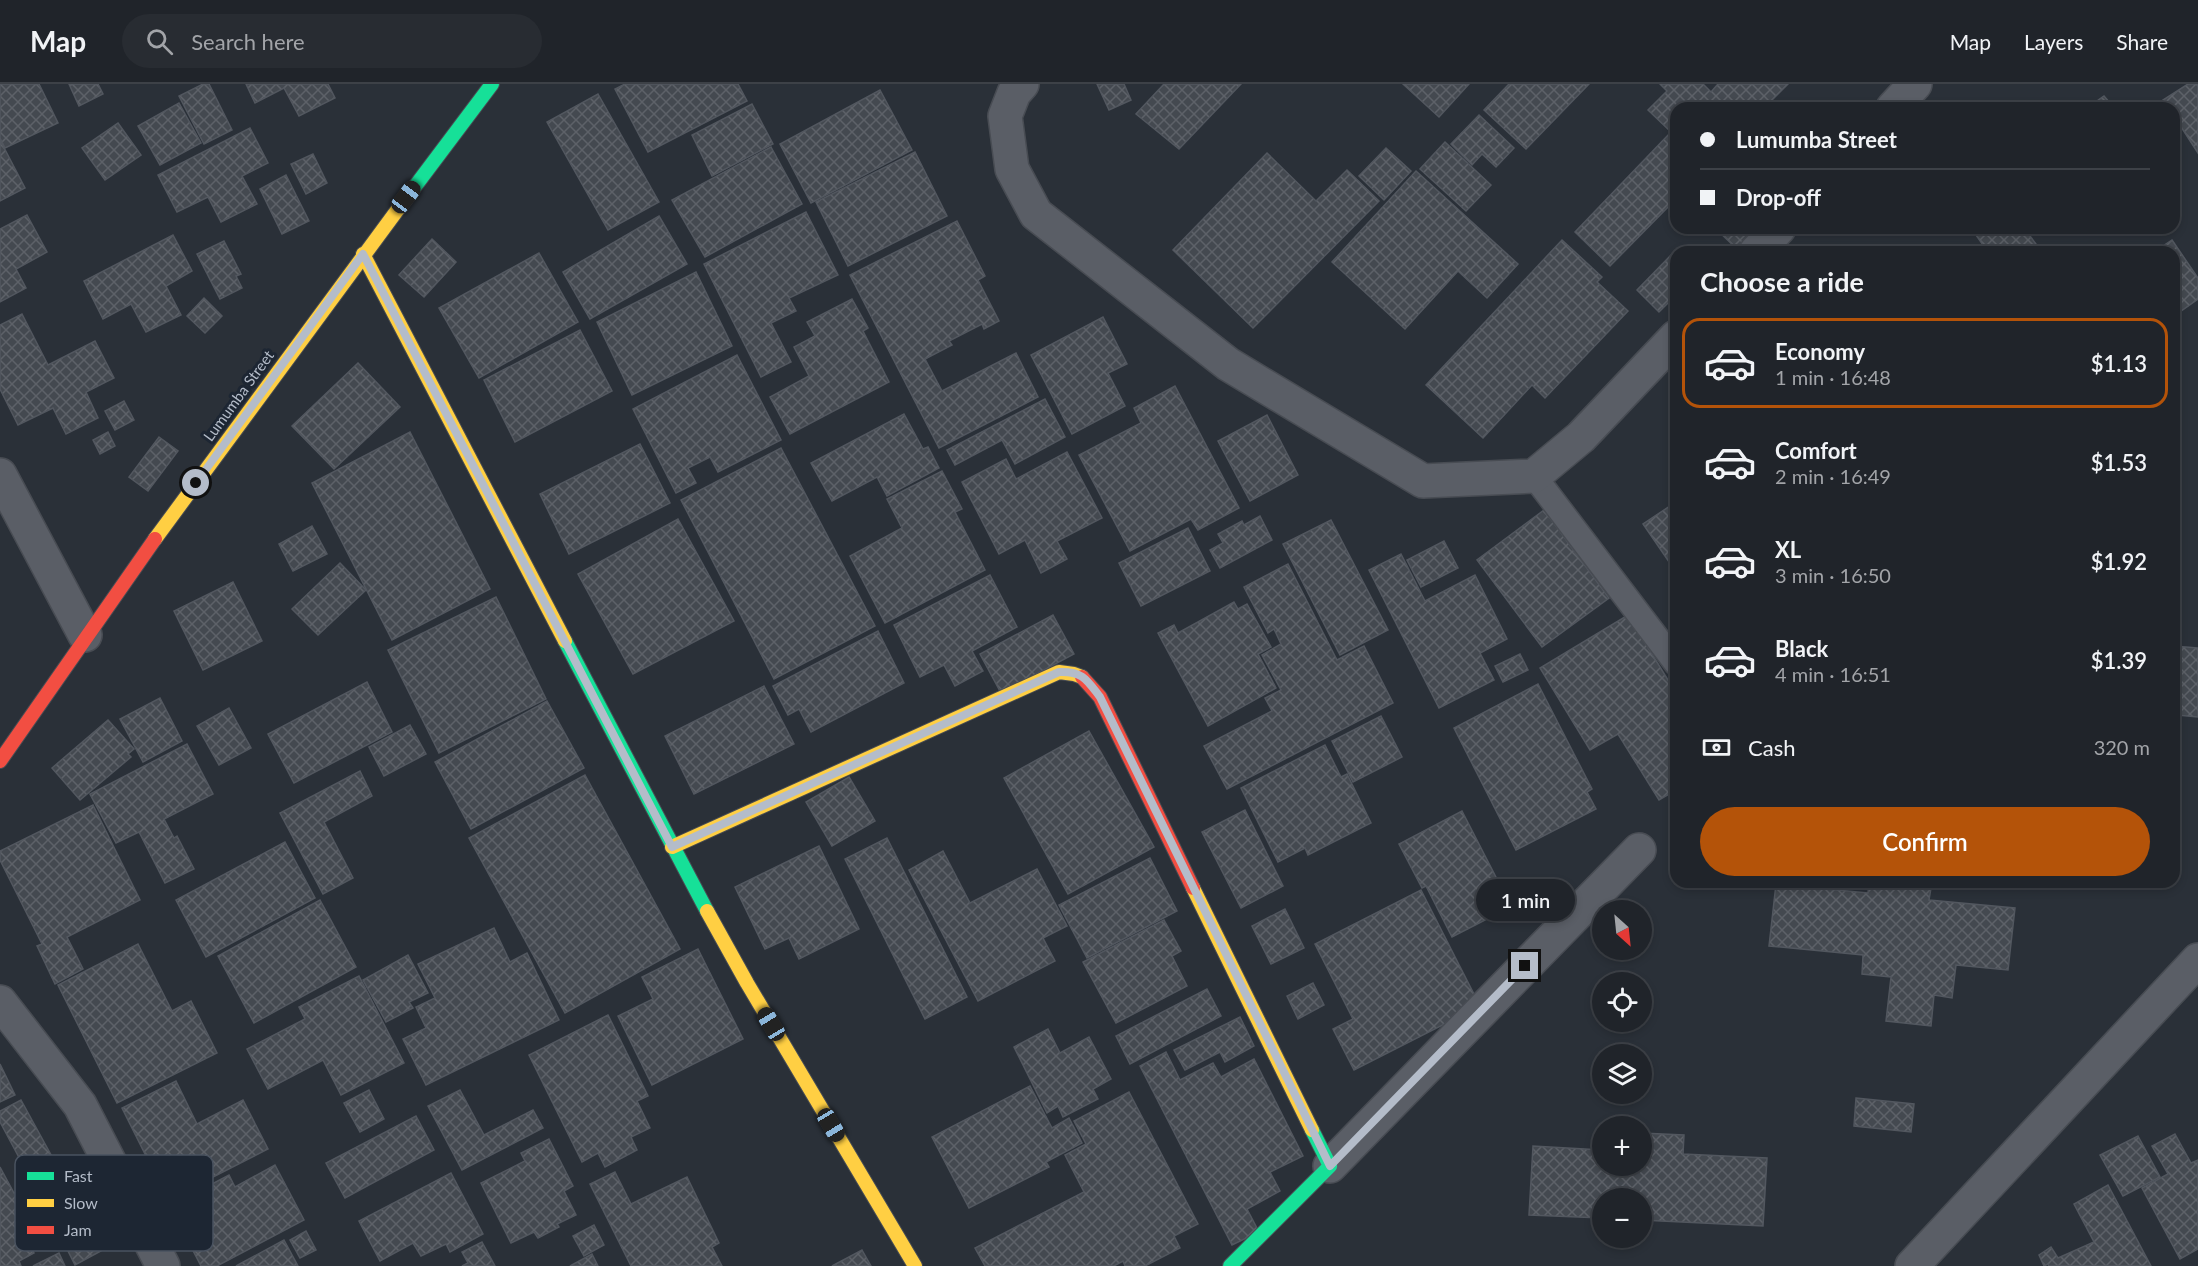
<!DOCTYPE html>
<html lang="en">
<head>
<meta charset="utf-8">
<style>
	body { margin:0; font-family:Lato,sans-serif; background:#282c32; color:#f1f3f6; height:100vh; display:flex; flex-direction:column; font-size:22px; white-space:nowrap }
	* { box-sizing:border-box; margin:0 }
	p { font-size:20px; color:#a2a4a8 }
	.icon { flex:none; width:33px; height:33px; fill:none; stroke:currentColor; stroke-width:2; stroke-linecap:round; stroke-linejoin:round }
	.map { position:relative; flex:1; overflow:hidden }
	.drawer { position:absolute; left:1670px; top:162px; width:510px; height:642px; display:flex; flex-direction:column; background:#20242a; border-radius:18px; box-shadow:0 3px 9px #0003,0 0 0 2px #3d4147 }
	.drawer>* { flex:none }
	.top-card { position:absolute; left:1670px; top:18px; width:510px; height:132px; border-radius:18px; box-shadow:0 3px 9px #0003,0 0 0 2px #3d4147; display:grid; align-content:center; height:132px; padding:0 30px; background:#20242a }
	.needle { width:39px; rotate:153deg }
	.buttons { position:absolute; left:1592px; top:816px; display:grid; gap:12px }
	.buttons a { display:grid; place-items:center; width:60px; height:60px; border-radius:50%; background:#20242a; box-shadow:0 3px 9px #0003,0 0 0 2px #3d4147; font-size:30px }
	.end { position:absolute; width:27px; height:27px; margin:-14px; border:8px solid #b4bcc9; background:#111; box-shadow:0 0 0 3px #111 }
	.from { border-radius:50% }
	.bubble { position:absolute; height:42px; border-radius:21px; background:#20242a; box-shadow:0 3px 9px #0003,0 0 0 2px #3d4147; font-size:20px; font-weight:600; line-height:42px; text-align:center }
	.car { position:absolute; width:18px; height:36px; margin:-18px -9px; border-radius:8px; box-shadow:0 0 4px 2px #0007; background:linear-gradient(#222 24%,#8ab4d8 0 40%,#222 0 76%,#8ab4d8 0 86%,#222 0) }
	.top-card b { display:flex; align-items:center; gap:21px; height:57px; font-size:22px }
	.top-card b+b { border-top:2px solid #3d4147 }
	.top-card i { width:15px; height:15px; background:#f1f3f6 }
	ul { padding:0; list-style:none }
	li { display:flex; align-items:center; gap:18px; height:90px; margin:0 12px 9px; padding:0 18px; border:3px solid transparent; border-radius:18px }
	li div { flex:1 }
	li b { display:block; font-size:22px }
	li em { font-style:normal; font-weight:600 }
	li.active { border-color:#b45309 }
	li>.icon { width:54px; height:54px; stroke-width:1.5 }
	h2 { padding:0 30px; font-size:27px; line-height:72px }
	.pay { display:flex; align-items:center; gap:15px; height:66px; padding:0 30px; font-size:22px }
	.pay p { margin-inline-start:auto }
	.primary-button { display:flex; gap:12px; margin-top:auto; padding:12px 30px }
	.primary-button a { flex:1; height:69px; border-radius:36px; background:#b45309; color:#fff; font-size:24px; font-weight:600; line-height:69px; text-align:center }
	header { display:flex; align-items:center; gap:36px; box-sizing:border-box; height:84px; padding:0 30px; background:#20242a; border-bottom:2px solid #3d4147 }
	header strong { font-size:28px }
	nav { display:flex; gap:33px; margin-inline-start:auto; font-size:21px }
	.search { width:420px; height:54px; background:#282c32; display:flex; align-items:center; gap:15px; box-sizing:border-box; padding:0 21px; border-radius:33px; color:#a2a4a8; font-size:22px }
	.map>svg:first-child { display:block }
	.building { fill:url(#building-cross-hatch); stroke:#52575f; stroke-width:1.5 }
	.lines { fill:none; stroke-linecap:round; stroke-linejoin:round }
	.lane-casing { stroke:#484c53; stroke-width:27 }
	.street-casing { stroke:#484c53; stroke-width:36 }
	.fast-casing { stroke:#484c53; stroke-width:16 }
	.slow-casing { stroke:#484c53; stroke-width:16 }
	.jam-casing { stroke:#484c53; stroke-width:16 }
	.lane { stroke:#5a5e66; stroke-width:24 }
	.street { stroke:#5a5e66; stroke-width:33 }
	.fast { stroke:#16e098; stroke-width:14 }
	.slow { stroke:#ffcf43; stroke-width:14 }
	.jam { stroke:#f24e42; stroke-width:14 }
	.route { stroke:#b4bcc9; stroke-width:8 }
	.labels { text-anchor:middle; stroke-width:6; stroke-linejoin:round; paint-order:stroke }
	.street-label { font-size:15px; fill:#b4bcc9; stroke:#1d2633 }
	.key { fill:#1d2633; stroke:#4a5360; stroke-width:1.5 }
	.key-label { font-size:16px; fill:#b4bcc9 }
</style>
</head>
<body>
<header>
<strong>Map</strong>
<div class="search"><svg class="icon" aria-label="search" viewBox="0 0 24 24"><circle cx="10" cy="10" r="6"/><path d="M15 15l6 6"/></svg>Search here</div>
<nav><a>Map</a><a>Layers</a><a>Share</a></nav>
</header>
<div class="map">
<svg width="2198" height="1182" viewBox="0 0 2198 1182">
	<defs>
		<pattern id="building-cross-hatch" width="8" height="8" patternUnits="userSpaceOnUse" patternTransform="scale(1.5)"><rect width="8" height="8" fill="#444950"/><path d="M0 0l8 8M0 8l8-8" fill="none" stroke="#5d6168"/></pattern>
	</defs>
	<rect width="100%" height="100%" fill="#2a3038"/>
	<g class="building">
		<path d="M0 0H39L58 39 5 64 0 54Z"/>
		<path d="M69 0H98L103 10 79 22Z"/>
		<path d="M203 0H209L232 46 204 60 179 12Z"/>
		<path d="M246 0H328L335 14 299 32 284 4 255 19Z"/>
		<path d="M625 0H738L747 17 648 68 615 5Z"/>
		<path d="M1097 0H1124L1131 16 1109 26Z"/>
		<path d="M1164 0H1241L1179 65 1136 30Z"/>
		<path d="M1403 0H1469L1439 33Z"/>
		<path d="M1509 0H1589L1526 65 1484 26Z"/>
		<path d="M1660 0H1703L1711 8 1718 0H1788L1764 24H1676V115L1610 182 1575 148 1671 48 1648 26 1667 7Z"/>
		<path d="M2188 0H2198V69L2174 32V24H2168L2163 16Z"/>
		<path d="M880 6 912 66 811 119 780 60Z"/>
		<path d="M598 10 659 118 608 146 547 38Z"/>
		<path d="M2104 12 2110 19 2114 17 2119 24H2087Z"/>
		<path d="M179 19 201 59 160 81 138 42Z"/>
		<path d="M752 20 773 60 712 92 692 51Z"/>
		<path d="M1479 31 1514 64 1496 83 1482 70 1472 81 1451 60Z"/>
		<path d="M118 39 141 71 105 96 82 64Z"/>
		<path d="M250 44 268 79 242 92 257 120 221 138 208 113 177 128 158 91Z"/>
		<path d="M0 56 25 104 0 117Z"/>
		<path d="M1445 58 1491 101 1466 127 1420 85Z"/>
		<path d="M771 63 802 120 705 173 672 116Z"/>
		<path d="M1386 64 1411 87 1384 116 1359 92Z"/>
		<path d="M915 68 947 132 848 182 816 118Z"/>
		<path d="M1267 69 1316 117 1347 86 1379 117 1253 244 1173 166Z"/>
		<path d="M313 70 327 99 306 110 291 80Z"/>
		<path d="M1416 87 1518 180 1487 214 1458 187 1405 245 1332 178Z"/>
		<path d="M286 91 309 137 282 150 260 105Z"/>
		<path d="M806 128 838 191 789 214 796 227 771 239 791 278 761 293 704 180Z"/>
		<path d="M27 131 47 168 16 185 26 204 0 218V145Z"/>
		<path d="M659 132 687 180 590 235 563 188Z"/>
		<path d="M957 137 985 192 978 196 999 237 984 245 982 240 949 257 952 261 925 275 942 307 1016 269 1038 313 939 364 850 191Z"/>
		<path d="M1719 144H1756L1737 165 1717 146Z"/>
		<path d="M1971 144H2024L2042 168H2002L1999 163 1988 168Z"/>
		<path d="M173 151 192 187 166 202 181 231 146 248 131 220 103 235 84 197Z"/>
		<path d="M432 155 456 178 424 213 399 191Z"/>
		<path d="M1562 156 1602 193 1597 198 1628 227 1545 314 1532 301 1483 354 1426 301Z"/>
		<path d="M2172 156 2198 194V215L2174 232V168H2154Z"/>
		<path d="M224 157 241 190 236 192 242 204 220 215 197 170Z"/>
		<path d="M1982 161 1988 168H1972Z"/>
		<path d="M539 169 578 238 479 294 439 224Z"/>
		<path d="M1673 169 1676 172V225L1669 218 1659 228 1637 206Z"/>
		<path d="M696 188 732 262 632 311 597 238Z"/>
		<path d="M204 214 222 232 205 249 187 232Z"/>
		<path d="M852 215 868 244 863 247 889 298 790 350 770 313 809 292 794 263 815 252 807 238Z"/>
		<path d="M22 230 48 281 95 257 114 294 86 308 98 334 66 350 53 324 18 341 0 305V241Z"/>
		<path d="M1103 233 1127 280 1108 289 1125 322 1072 350 1031 271Z"/>
		<path d="M580 246 612 307 515 358 484 296Z"/>
		<path d="M737 271 781 356 718 388 710 373 688 384 696 399 676 409 633 325Z"/>
		<path d="M358 279 400 323 334 385 292 342Z"/>
		<path d="M1175 302 1239 424 1198 446 1191 435 1130 467 1079 371 1141 339 1134 324Z"/>
		<path d="M1045 315 1065 353 1015 380 1002 356 955 381 947 366Z"/>
		<path d="M124 317 134 336 115 346 105 327Z"/>
		<path d="M904 330 923 365 928 363 939 384 887 412 877 393 832 417 811 379Z"/>
		<path d="M1267 331 1298 391 1250 417 1218 357Z"/>
		<path d="M108 348 115 362 100 370 93 356Z"/>
		<path d="M410 348 490 505 392 556 312 399Z"/>
		<path d="M159 353 178 367 148 407 129 393Z"/>
		<path d="M640 360 670 419 569 470 540 410Z"/>
		<path d="M781 364 875 542 774 595 681 416Z"/>
		<path d="M1067 368 1102 434 1057 457 1067 475 1041 489 1025 456 999 470 962 398 1006 375 1016 395Z"/>
		<path d="M942 387 962 425 955 428 985 486 885 539 850 472 902 444 887 415Z"/>
		<path d="M1676 418V488L1643 440Z"/>
		<path d="M1544 426 1609 514 1542 563 1477 476Z"/>
		<path d="M1260 432 1272 456 1220 484 1210 466 1223 459 1218 450 1242 437 1244 441Z"/>
		<path d="M678 435 734 537 633 590 578 490Z"/>
		<path d="M1331 436 1388 546 1340 571 1283 460Z"/>
		<path d="M312 442 327 470 293 487 279 460Z"/>
		<path d="M1188 444 1210 487 1141 522 1119 479Z"/>
		<path d="M1444 457 1458 484 1421 503 1407 476Z"/>
		<path d="M1401 470 1425 517 1475 491 1507 555 1480 569 1494 596 1439 624 1369 486Z"/>
		<path d="M340 479 366 506 318 551 292 525Z"/>
		<path d="M1288 480 1337 576 1364 562 1393 619 1227 705 1204 662 1272 627 1265 614 1281 606 1262 571 1281 560 1274 545 1268 549 1244 503Z"/>
		<path d="M990 491 1017 543 972 567 983 587 955 602 944 581 920 593 894 541Z"/>
		<path d="M233 498 262 557 203 586 174 527Z"/>
		<path d="M496 513 546 615 439 669 388 566Z"/>
		<path d="M1234 518 1238 525 1247 520 1271 563 1258 570 1276 604 1208 642 1158 549 1174 541 1178 549Z"/>
		<path d="M1053 531 1074 570 1001 609 980 570Z"/>
		<path d="M1628 531 1676 609V706L1659 716 1618 650 1590 666 1540 584Z"/>
		<path d="M878 547 904 599 811 648 799 625 788 631 773 602Z"/>
		<path d="M2174 562 2198 564V633L2177 631 2174 659Z"/>
		<path d="M1520 570 1528 586 1503 598 1495 582Z"/>
		<path d="M367 598 392 648 294 699 268 650Z"/>
		<path d="M1538 600 1592 705 1587 708 1596 725 1516 766 1454 644Z"/>
		<path d="M764 602 794 660 694 710 665 652Z"/>
		<path d="M160 614 182 657 143 678 120 635Z"/>
		<path d="M547 617 584 684 471 745 435 678Z"/>
		<path d="M229 624 251 664 219 681 197 642Z"/>
		<path d="M1381 632 1402 673 1353 698 1332 657Z"/>
		<path d="M108 636 134 665 128 670 131 673 80 716 52 684Z"/>
		<path d="M410 641 426 670 384 692 369 663Z"/>
		<path d="M1089 647 1154 763 1068 810 1004 694Z"/>
		<path d="M187 660 213 710 164 735 174 754 177 752 194 785 165 799 139 748 116 759 90 710Z"/>
		<path d="M1325 661 1341 693 1347 690 1371 739 1308 771 1305 764 1278 778 1241 704Z"/>
		<path d="M2174 678 2180 679 2179 694H2174Z"/>
		<path d="M360 687 372 712 324 738 353 794 323 810 280 729Z"/>
		<path d="M585 691 680 865 565 929 469 754Z"/>
		<path d="M849 693 875 737 832 762 806 718Z"/>
		<path d="M93 721 140 816 67 853 83 885 55 900 37 862 42 860 0 776V767Z"/>
		<path d="M1245 726 1283 802 1241 824 1202 748Z"/>
		<path d="M1462 727 1501 803 1485 810 1495 831 1452 853 1426 802 1422 804 1399 760Z"/>
		<path d="M887 754 967 913 925 935 845 775Z"/>
		<path d="M285 758 315 814 206 873 176 816Z"/>
		<path d="M819 762 859 845 799 875 789 854 765 865 735 803Z"/>
		<path d="M943 767 970 819 1037 785 1067 842 1043 854 1055 877 978 917 909 786Z"/>
		<path d="M1150 774 1177 827 1087 874 1059 821Z"/>
		<path d="M1869 798H1932L1929 816 2015 824 2008 886 1956 881 1952 914 1934 911 1931 942 1886 937 1891 893 1862 890 1863 871 1769 862 1776 800 1868 809Z"/>
		<path d="M1421 806 1480 922 1354 986 1333 945 1353 935 1315 860Z"/>
		<path d="M320 816 356 883 254 939 218 872Z"/>
		<path d="M1285 825 1304 864 1271 880 1252 842Z"/>
		<path d="M1164 836 1181 867 1172 872 1187 902 1116 939 1083 878Z"/>
		<path d="M494 844 510 878 527 869 559 936 426 1001 403 955 426 944 416 923 435 914 418 880Z"/>
		<path d="M138 860 172 927 191 917 217 969 117 1019 58 901Z"/>
		<path d="M698 865 743 955 652 1001 618 932 653 915 642 893Z"/>
		<path d="M408 871 428 909 409 918 413 924 386 938 363 896Z"/>
		<path d="M359 892 404 979 341 1011 323 976 268 1005 247 965 305 935 299 923Z"/>
		<path d="M1313 899 1324 921 1298 935 1287 912Z"/>
		<path d="M1207 905 1221 932 1130 980 1116 952Z"/>
		<path d="M608 931 648 1012 637 1017 650 1044 631 1053 637 1066 605 1083 598 1069 582 1078 529 971Z"/>
		<path d="M1240 933 1254 962 1225 978 1220 968 1185 986 1174 966Z"/>
		<path d="M1048 945 1060 969 1089 953 1111 995 1093 1005 1098 1015 1063 1033 1058 1022 1047 1029 1014 963Z"/>
		<path d="M1166 968 1180 996 1213 979 1221 993 1254 975 1303 1072 1270 1088 1280 1107 1247 1125 1259 1148 1232 1161 1140 982Z"/>
		<path d="M0 980 15 1011 0 1018Z"/>
		<path d="M176 997 197 1040 243 1016 268 1065 168 1116 122 1024Z"/>
		<path d="M1030 1002 1052 1044 1069 1034 1082 1059 1046 1078 1049 1083 969 1124 932 1053Z"/>
		<path d="M369 1006 384 1035 360 1048 344 1019Z"/>
		<path d="M460 1006 484 1051 533 1026 543 1044 462 1086 428 1022Z"/>
		<path d="M1129 1008 1198 1140 1174 1152 1180 1164 1145 1182H1125L1123 1177 1114 1182H985L975 1164 1084 1108 1065 1071 1086 1060 1074 1037Z"/>
		<path d="M1856 1014 1914 1020 1911 1048 1854 1042Z"/>
		<path d="M21 1016 56 1080 30 1094 0 1038V1027Z"/>
		<path d="M416 1032 434 1066 345 1114 326 1079Z"/>
		<path d="M1641 1049 1684 1051 1683 1070 1767 1074 1763 1142 1641 1136V1114H1602V1134L1529 1131 1533 1062 1602 1066V1082H1641Z"/>
		<path d="M2175 1050 2191 1079 2198 1076V1165L2180 1175 2142 1104 2168 1090 2152 1062Z"/>
		<path d="M2138 1052 2160 1093 2123 1112 2100 1071Z"/>
		<path d="M549 1055 573 1102 564 1107 576 1131 557 1140 559 1143 538 1154 534 1148 511 1159 481 1099 525 1077 521 1069Z"/>
		<path d="M275 1081 304 1136 217 1182H201L170 1122 229 1091 235 1103Z"/>
		<path d="M0 1083 14 1109 56 1088 84 1143 72 1149 67 1140 29 1159 34 1169 19 1177 21 1182H0Z"/>
		<path d="M615 1088 631 1120 687 1093 719 1159 712 1163 722 1182H631L590 1100Z"/>
		<path d="M451 1089 483 1150 450 1168 446 1160 421 1172 413 1159 380 1177 359 1137Z"/>
		<path d="M2108 1101 2151 1182H2049L2048 1180 2044 1182 2039 1171 2051 1163 2058 1174 2094 1158 2074 1120Z"/>
		<path d="M594 1141 604 1161 584 1172 573 1152Z"/>
		<path d="M306 1147 316 1166 300 1174 290 1156Z"/>
		<path d="M93 1151 101 1167 75 1181 67 1165Z"/>
		<path d="M284 1156 298 1182H236Z"/>
		<path d="M482 1158 495 1182H462L468 1179 462 1168Z"/>
		<path d="M862 1166 871 1182H832Z"/>
		<path d="M59 1169 65 1182H33Z"/>
		<path d="M592 1170 598 1182H570Z"/>
	</g>
	<g class="lines">
		<defs>
			<path id="lane" d="M1534 392 1676 579"/>
			<g id="street">
				<path d="M1022 0 1014 9 1005 32 1012 85 1036 130 1228 280 1423 397 1534 392 1581 353 1676 253"/>
				<path d="M1893 24 1915 0"/>
				<path d="M1756 168 1779 144"/>
				<path d="M0 391 85 551"/>
				<path d="M0 918 80 1021 163 1182"/>
				<path d="M1330 1082 1639 766"/>
				<path d="M1912 1182 2198 876"/>
			</g>
			<g id="fast">
				<path d="M404 117 492 0"/>
				<path d="M565 557 707 827"/>
				<path d="M1230 1182 1330 1082 1312 1046"/>
			</g>
			<g id="slow">
				<path d="M363 170 565 557"/>
				<path d="M155 455 404 117"/>
				<path d="M672 763 1059 588 1074 590 1082 593"/>
				<path d="M1193 804 1312 1046"/>
				<path d="M707 827 747 899 915 1182"/>
			</g>
			<g id="jam">
				<path d="M1082 593 1100 613 1193 804"/>
				<path d="M0 677 155 455"/>
			</g>
		</defs>
		<use href="#lane" class="lane-casing"/>
		<use href="#street" class="street-casing"/>
		<use href="#fast" class="fast-casing"/>
		<use href="#slow" class="slow-casing"/>
		<use href="#jam" class="jam-casing"/>
		<use href="#lane" class="lane"/>
		<use href="#street" class="street"/>
		<use href="#fast" class="fast"/>
		<use href="#slow" class="slow"/>
		<use href="#jam" class="jam"/>
	</g>
	<g class="lines">
		<path class="route" d="M196 399 363 170 672 763 1059 588C1083 587 1087 596 1100 613L1330 1082 1525 882"/>
	</g>
	<g class="labels">
		<g class="street-label">
			<text transform="translate(239 312) rotate(-54)" y="5">Lumumba Street</text>
		</g>
	</g>
	<rect x="15" y="1071" width="198" height="96" rx="9" class="key"/>
	<rect x="27" y="1088" width="27" height="8" fill="#16e098"/>
	<rect x="27" y="1115" width="27" height="8" fill="#ffcf43"/>
	<rect x="27" y="1142" width="27" height="8" fill="#f24e42"/>
	<g class="key-label">
		<text x="64" y="1098">Fast</text>
		<text x="64" y="1125">Slow</text>
		<text x="64" y="1152">Jam</text>
	</g>
</svg>
<div class="buttons">
<a><svg class="needle" viewBox="-14 -14 28 28"><path d="M0-13l5 13h-10z" fill="#e53935"/><path d="M0 13l5-13h-10z" fill="#a2a4a8"/></svg></a>
<a><svg class="icon" aria-label="locate" viewBox="0 0 24 24"><circle cx="12" cy="12" r="6"/><path d="M12 2v4M12 18v4M2 12h4M18 12h4"/></svg></a>
<a><svg class="icon" aria-label="layers" viewBox="0 0 24 24"><path d="M12 4l9 5-9 5-9-5zM3 14l9 5 9-5"/></svg></a>
<a>+</a>
<a>−</a>
</div>
<i class="end from" style="left:196px;top:399px"></i>
<i class="end" style="left:1525px;top:882px"></i>
<div class="bubble" style="left:1476px;top:795px;width:99px">1 min</div>
<i class="car" style="left:406px;top:113px;rotate:37deg"></i>
<i class="car" style="left:771px;top:940px;rotate:329deg"></i>
<i class="car" style="left:831px;top:1041px;rotate:149deg"></i>
<div class="top-card">
<b><i class="from"></i>Lumumba Street</b>
<b><i></i>Drop-off</b>
</div>
<section class="drawer">
<h2>Choose a ride</h2>
<ul>
<li class="active"><svg class="icon" aria-label="car" viewBox="0 0 24 24"><path d="M5 17H2v-5l4-1 3-4h7l3 4 3 1v5h-3M9 17h6M6 11h13"/><circle cx="7" cy="17" r="2"/><circle cx="17" cy="17" r="2"/></svg><div><b>Economy</b><p>1 min · 16:48</p></div><em>$1.13</em></li>
<li><svg class="icon" aria-label="car" viewBox="0 0 24 24"><path d="M5 17H2v-5l4-1 3-4h7l3 4 3 1v5h-3M9 17h6M6 11h13"/><circle cx="7" cy="17" r="2"/><circle cx="17" cy="17" r="2"/></svg><div><b>Comfort</b><p>2 min · 16:49</p></div><em>$1.53</em></li>
<li><svg class="icon" aria-label="car" viewBox="0 0 24 24"><path d="M5 17H2v-5l4-1 3-4h7l3 4 3 1v5h-3M9 17h6M6 11h13"/><circle cx="7" cy="17" r="2"/><circle cx="17" cy="17" r="2"/></svg><div><b>XL</b><p>3 min · 16:50</p></div><em>$1.92</em></li>
<li><svg class="icon" aria-label="car" viewBox="0 0 24 24"><path d="M5 17H2v-5l4-1 3-4h7l3 4 3 1v5h-3M9 17h6M6 11h13"/><circle cx="7" cy="17" r="2"/><circle cx="17" cy="17" r="2"/></svg><div><b>Black</b><p>4 min · 16:51</p></div><em>$1.39</em></li>
</ul>
<div class="pay"><svg class="icon" aria-label="cash" viewBox="0 0 24 24"><path d="M3 7h18v10H3z"/><circle cx="12" cy="12" r="2"/></svg>Cash<p>320 m</p></div>
<div class="primary-button"><a>Confirm</a></div>
</section>
</div>
</body>
</html>
